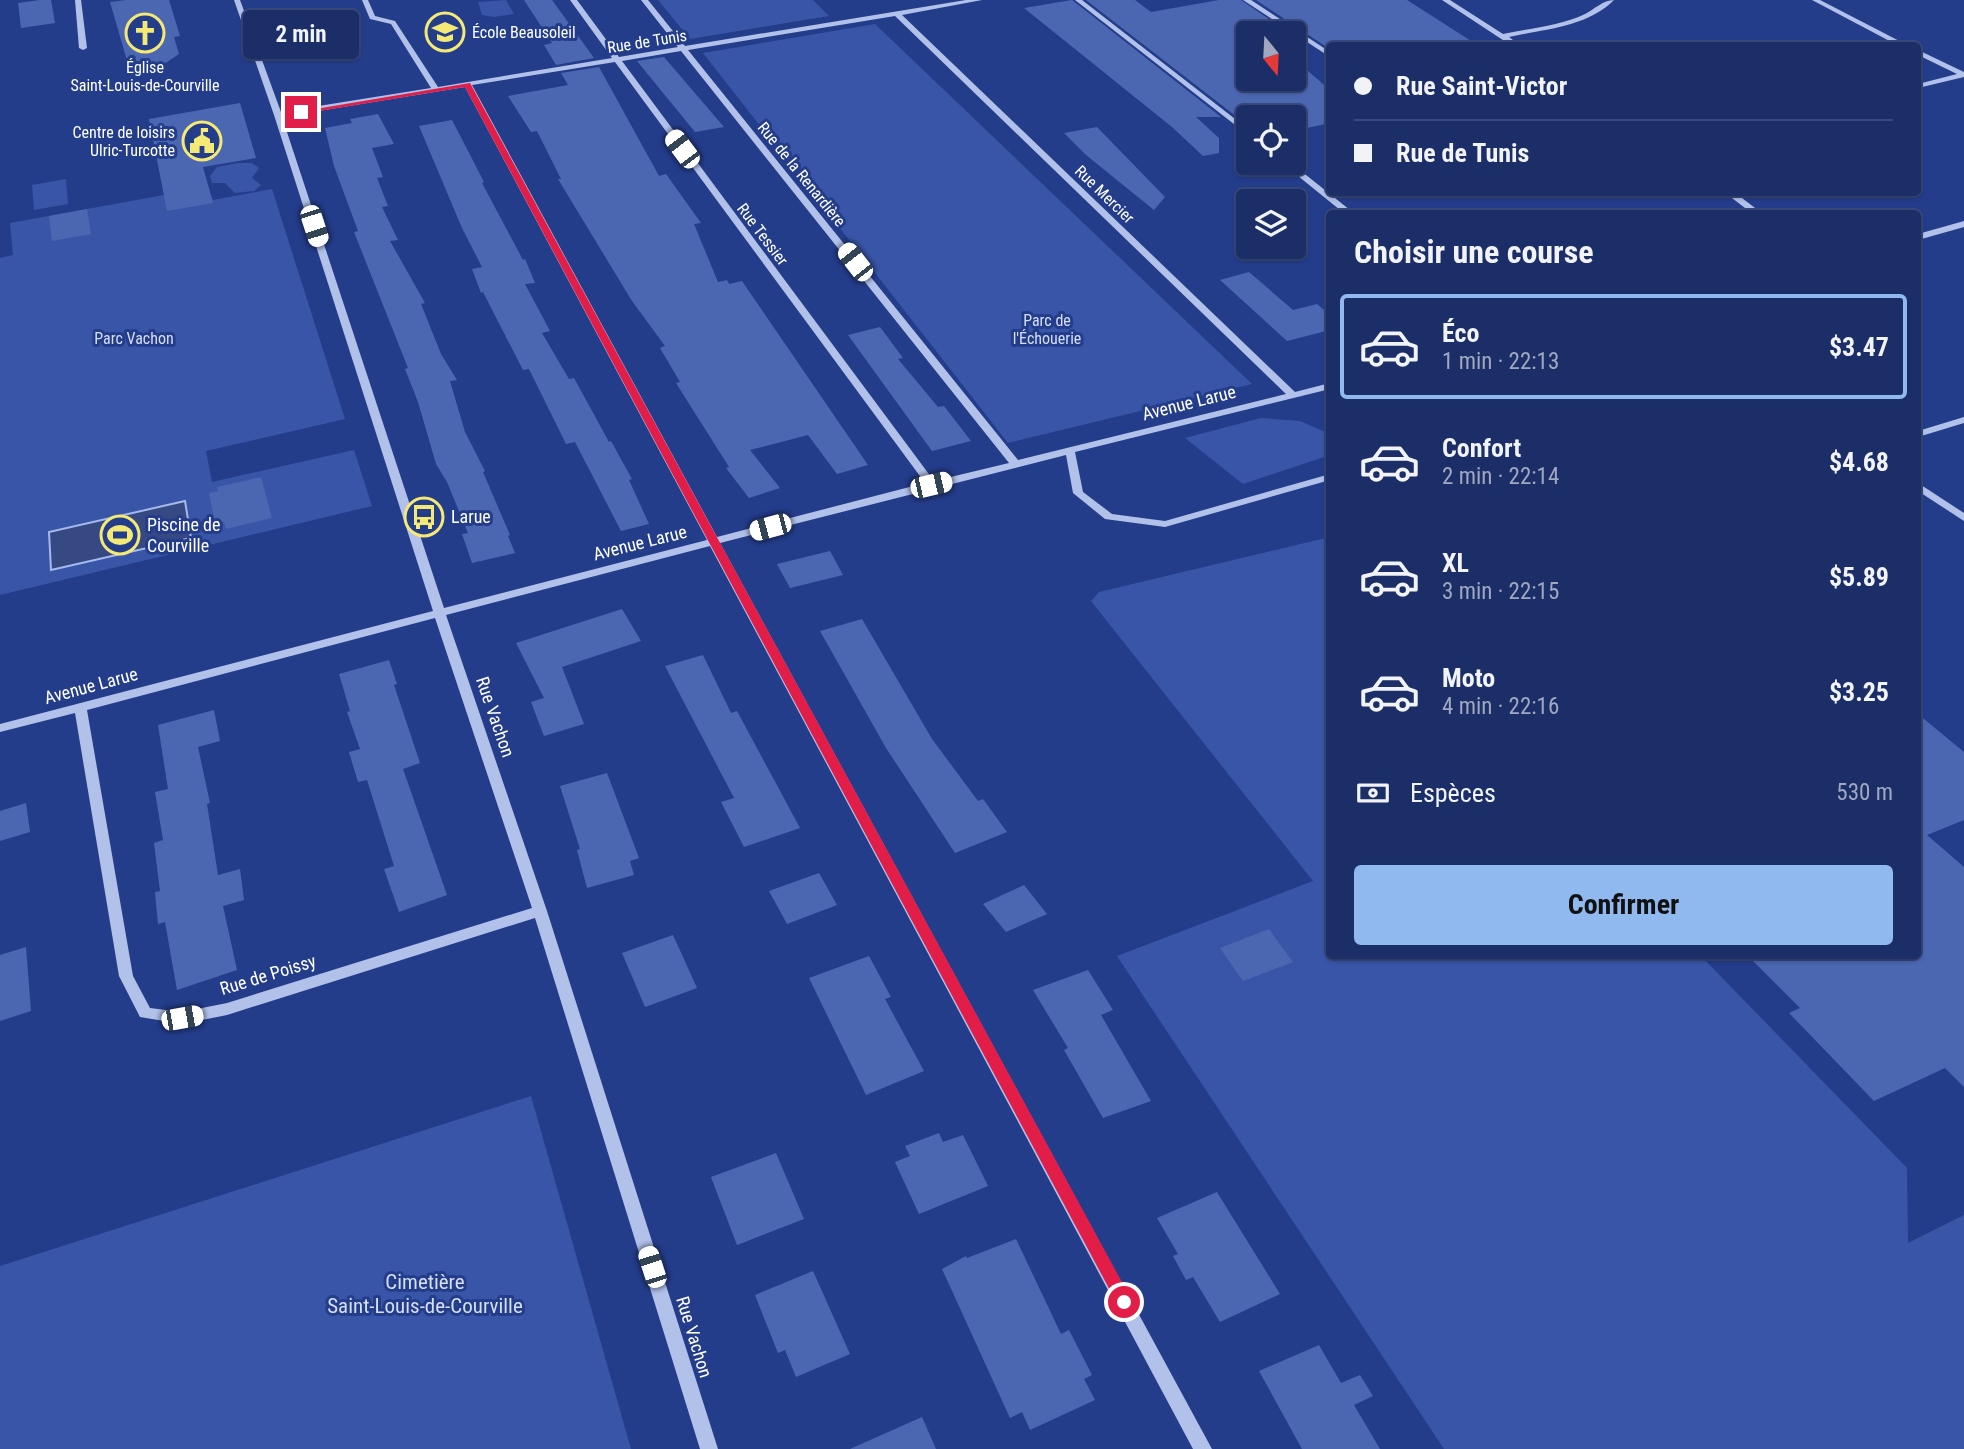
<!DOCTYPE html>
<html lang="fr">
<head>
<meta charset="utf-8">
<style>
	body { margin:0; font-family:"Roboto Condensed",sans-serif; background:#24366e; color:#f1f3f6; height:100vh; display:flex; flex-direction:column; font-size:26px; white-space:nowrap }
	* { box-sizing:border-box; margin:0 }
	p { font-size:23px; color:#a0a8c0 }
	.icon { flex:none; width:38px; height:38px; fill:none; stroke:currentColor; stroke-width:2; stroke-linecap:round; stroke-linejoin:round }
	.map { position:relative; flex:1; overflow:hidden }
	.details { position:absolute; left:1326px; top:210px; width:595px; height:749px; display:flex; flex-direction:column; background:#1b2e68; border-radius:7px; box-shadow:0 2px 5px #0004,0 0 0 2px #394a7c }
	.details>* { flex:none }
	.top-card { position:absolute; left:1326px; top:42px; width:595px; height:154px; border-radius:7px; box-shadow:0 2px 5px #0004,0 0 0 2px #394a7c; display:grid; align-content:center; height:154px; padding:0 28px; background:#1b2e68 }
	.needle { width:46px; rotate:162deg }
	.tools { position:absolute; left:1236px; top:21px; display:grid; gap:14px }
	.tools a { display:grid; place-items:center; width:70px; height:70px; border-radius:7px; background:#1b2e68; box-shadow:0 2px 5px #0004,0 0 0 2px #394a7c; font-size:35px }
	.end { position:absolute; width:32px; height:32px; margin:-16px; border:9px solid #e11d48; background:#fff; box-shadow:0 0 0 4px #fff }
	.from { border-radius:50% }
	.bubble { position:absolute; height:49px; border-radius:7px; background:#1b2e68; box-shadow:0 2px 5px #0004,0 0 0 2px #394a7c; font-size:23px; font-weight:700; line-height:49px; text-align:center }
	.car { position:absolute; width:21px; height:42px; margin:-21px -10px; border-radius:9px; box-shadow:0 0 5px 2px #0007; background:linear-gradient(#fff 24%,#345 0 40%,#fff 0 76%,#345 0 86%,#fff 0) }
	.top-card b { display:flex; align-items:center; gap:24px; height:66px; font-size:26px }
	.top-card b+b { border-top:2px solid #394a7c }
	.top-card i { width:18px; height:18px; background:#f1f3f6 }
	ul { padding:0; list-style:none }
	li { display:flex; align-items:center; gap:21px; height:105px; margin:0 14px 10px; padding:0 14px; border:4px solid transparent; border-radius:7px }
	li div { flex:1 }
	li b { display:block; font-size:26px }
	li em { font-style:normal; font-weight:700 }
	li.active { border-color:#90b9f0 }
	li>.icon { width:63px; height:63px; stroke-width:1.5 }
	h2 { padding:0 28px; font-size:32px; line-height:84px }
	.pay { display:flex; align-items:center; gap:18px; height:77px; padding:0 28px; font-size:26px }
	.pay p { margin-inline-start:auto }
	.action { display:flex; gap:14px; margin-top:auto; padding:14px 28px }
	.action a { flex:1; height:80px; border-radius:7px; background:#90b9f0; color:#111; font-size:28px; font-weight:700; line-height:80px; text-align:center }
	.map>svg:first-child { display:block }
	.green { fill:#3855a8 }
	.water { fill:#374983; stroke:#a6b9eb; stroke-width:2 }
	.building { fill:#4c67b2 }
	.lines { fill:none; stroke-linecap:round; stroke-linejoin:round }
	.minor { fill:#b2c1ea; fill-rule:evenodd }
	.route { fill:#e11d48 }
	.labels { text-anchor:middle; stroke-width:6; stroke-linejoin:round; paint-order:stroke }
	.far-poi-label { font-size:16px; fill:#fff; stroke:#243d8b; text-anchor:start }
	.far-street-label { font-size:16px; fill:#fff; stroke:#243d8b }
	.far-park-label { font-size:16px; fill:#d6dff8; stroke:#243d8b }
	.street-label { font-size:18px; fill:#fff; stroke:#243d8b }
	.poi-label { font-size:18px; fill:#fff; stroke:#243d8b; text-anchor:start }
	.near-park-label { font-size:21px; fill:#d6dff8; stroke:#243d8b }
</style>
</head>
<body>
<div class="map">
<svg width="1964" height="1449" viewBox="0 0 1964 1449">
	<rect width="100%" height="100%" fill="#243d8b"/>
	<g class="green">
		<path d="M506 0 514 14 494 17 482 15 478 2Z"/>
		<path d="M658 0H813L829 16 690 39Z"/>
		<path d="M875 24 1252 384 1008 443 703 53Z"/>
		<path d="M237 163H252L259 168 252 178 261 185 254 191 235 193 225 183H212L210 176 217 167Z"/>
		<path d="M66 179 68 204 34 210 32 185Z"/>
		<path d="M208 187 213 200 272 189 345 419 206 451 212 482 354 450 372 506 0 595V258L13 255 10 223Z"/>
		<path d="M1261 418 1300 421 1330 434V455L1243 484 1185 438Z"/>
		<path d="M1330 537V956H1701L1907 1168 1908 1243 1964 1215V1449H1444L1117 956 1313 881 1091 601 1099 592Z"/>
		<path d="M531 1096 631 1449H0V1266Z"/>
	</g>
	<path class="water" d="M185 501 191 538 51 570 49 532Z"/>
	<g class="building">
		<path d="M40 0H51L55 23 21 28 18 3Z"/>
		<path d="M126 0H169L180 36 174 37 179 54 164 64 146 67 128 64 110 2Z"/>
		<path d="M524 0H552L594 58 556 65 544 45 552 43Z"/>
		<path d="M1072 0 1221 117H1196L1219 138V153L1203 156 1172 127 1024 8Z"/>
		<path d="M1086 0H1135L1151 12 1219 0H1241L1289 33H1248V79H1293V58L1330 90V123L1293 131V117H1237Z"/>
		<path d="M1256 0H1407L1479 46H1325Z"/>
		<path d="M664 57 724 127 695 132 637 61Z"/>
		<path d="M599 67 659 176 666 174 701 223 694 224 718 282 727 280 729 284 742 281 868 465 837 474 808 435 750 450 780 488 749 498 726 468 729 467 676 383 680 382 660 348 665 346 632 301 558 179H561L537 131 531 132 508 96 568 85 561 73Z"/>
		<path d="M240 103 256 158 203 167 213 203 167 211 149 119Z"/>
		<path d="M378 114 394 144 372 148 383 177 377 178 388 206 382 207 398 240 390 241 425 303 421 304 441 354 457 380 450 381 465 432 485 471 483 472 510 535 508 536 515 553 472 563 462 534 468 533 447 482 436 464 418 402 405 369 408 368 354 232 358 231 334 166 325 128 352 123 350 119Z"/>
		<path d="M452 120 484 182 482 183 523 260 525 259 535 283 525 284 550 331 542 333 569 379 574 378 609 442 611 441 632 479 629 480 649 524 621 531 575 442 566 444 529 369 523 370 483 292 481 293 472 269 482 267 462 228 419 126Z"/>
		<path d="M1097 127 1165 197 1154 210 1086 155 1064 133Z"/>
		<path d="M87 209 91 234 52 241 49 216Z"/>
		<path d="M1249 272 1293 310 1317 304 1330 315V330L1287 341 1220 280Z"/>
		<path d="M880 327 903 358 898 359 938 407 944 406 971 441 932 451 848 335Z"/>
		<path d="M261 477 272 518 226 529 224 522 215 524 209 493 218 491 217 487Z"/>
		<path d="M830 551 843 575 790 588 777 564Z"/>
		<path d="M622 609 641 641 562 667 584 724 544 736 531 702 544 698 516 643Z"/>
		<path d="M862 619 932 739 978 801 983 799 1007 832 955 853 886 748 820 631Z"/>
		<path d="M703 655 731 713 737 711 800 828 744 847 721 802 734 798 665 666Z"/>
		<path d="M389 660 397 684 394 685 420 763 403 769 447 895 399 912 384 869 394 866 367 780 358 782 349 752 360 749 347 712 350 711 339 674Z"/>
		<path d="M214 710 220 741 198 747 210 803 207 804 218 875 240 869 244 900 223 906 237 970 177 990 165 922 158 924 155 892 160 891 154 843 163 840 155 792 168 789 158 725Z"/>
		<path d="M1918 714 1964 752V820L1927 835 1964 867V1087L1945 1068 1874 1101 1789 1013 1800 1008 1748 956H1918Z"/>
		<path d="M607 773 639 858 630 861 634 875 587 888 577 850 580 849 560 786Z"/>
		<path d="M26 803 30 832 0 841V811Z"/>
		<path d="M819 873 837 905 787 924 769 891Z"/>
		<path d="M1024 885 1047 914 1006 932 983 904Z"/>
		<path d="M1269 929 1293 962 1243 981 1220 948Z"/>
		<path d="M673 935 697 988 645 1007 622 953Z"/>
		<path d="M26 947 31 1011 0 1021V955Z"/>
		<path d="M869 956 891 997 885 999 924 1071 866 1095 809 978Z"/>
		<path d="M1088 970 1113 1010 1101 1015 1151 1101 1103 1118 1064 1050 1068 1048 1033 990Z"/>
		<path d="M939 1133 943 1142 963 1135 988 1186 919 1214 895 1162 910 1156 905 1146Z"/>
		<path d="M776 1153 804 1219 737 1245 711 1177Z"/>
		<path d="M1217 1192 1280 1294 1220 1322 1193 1277 1186 1280 1173 1256 1178 1254 1157 1218Z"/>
		<path d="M1016 1239 1061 1334 1069 1330 1092 1375 1084 1379 1095 1400 1030 1430 1022 1412 1010 1418 942 1269 966 1256 967 1258Z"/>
		<path d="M813 1271 850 1354 796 1377 785 1350 778 1353 755 1295Z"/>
		<path d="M1319 1345 1341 1383 1360 1375 1373 1396 1354 1405 1380 1449H1302L1259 1371Z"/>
		<path d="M922 1417 936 1449H850Z"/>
	</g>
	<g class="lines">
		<g class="minor">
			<path d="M75 0H81L87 48 83 50 79 48Z"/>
			<path d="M234 0H240L281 112 431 88 391 24 370 19 362 0H368L375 16 395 21 438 87 612 58 570 0H577L619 57 678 47 641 0H648L685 46 966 0H982L902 15 1295 392 1330 383V389L1075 452 1083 492 1112 514 1165 521 1330 474V480L1165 527 1105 519 1073 493 1066 455 720 543 1212 1449H1193L710 546 446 615 547 911 718 1449H700L535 918 227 1015 182 1024 140 1017 119 976 75 713 0 732V724L433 611 274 115ZM895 16 1286 394 1018 460 688 50ZM681 51 1009 463 934 481 622 61ZM615 62 925 483 717 537 472 85ZM465 87 707 540 444 608 282 117ZM435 618 532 908 227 1003 182 1012 150 1008 133 976 87 710Z"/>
			<path d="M1075 0H1082L1248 129V135Z"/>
			<path d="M1243 0H1251L1330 52V57Z"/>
			<path d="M1442 0H1450L1503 34C1531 28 1560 26 1585 14 1595 9 1603 0 1614 0 1587 27 1545 29 1509 37L1521 46H1512Z"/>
			<path d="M1812 0H1820L1909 46H1899Z"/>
			<path d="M1918 50 1964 72V77L1918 88V84L1957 74 1918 55Z"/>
			<path d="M1282 163H1291L1355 214H1345Z"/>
			<path d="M1724 192H1734L1763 214H1753Z"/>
			<path d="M1964 221V227L1918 240V234Z"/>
			<path d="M1964 417V423L1918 437V431Z"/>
			<path d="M1918 483 1964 513V521L1918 491Z"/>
		</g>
	</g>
	<path class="route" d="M470 83 1130 1297 1132 1302 1130 1307 1124 1309 1119 1307 465 87 301 114 298 112Z"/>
	<defs>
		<symbol id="school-ring" viewBox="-11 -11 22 22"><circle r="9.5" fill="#243d8b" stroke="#f5e975" stroke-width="1.5"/><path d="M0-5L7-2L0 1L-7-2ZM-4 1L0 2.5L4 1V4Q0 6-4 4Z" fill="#f5e975"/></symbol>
		<symbol id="church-ring" viewBox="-11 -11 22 22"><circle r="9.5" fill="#243d8b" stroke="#f5e975" stroke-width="1.5"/><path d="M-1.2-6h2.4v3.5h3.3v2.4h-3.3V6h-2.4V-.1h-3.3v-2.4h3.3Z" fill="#f5e975"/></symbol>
		<symbol id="civic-ring" viewBox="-11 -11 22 22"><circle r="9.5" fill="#243d8b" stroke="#f5e975" stroke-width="1.5"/><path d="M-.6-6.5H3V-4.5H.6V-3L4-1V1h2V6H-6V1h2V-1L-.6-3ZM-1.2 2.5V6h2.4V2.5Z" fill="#f5e975"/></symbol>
		<symbol id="bus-ring" viewBox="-11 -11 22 22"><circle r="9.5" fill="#243d8b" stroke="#f5e975" stroke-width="1.5"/><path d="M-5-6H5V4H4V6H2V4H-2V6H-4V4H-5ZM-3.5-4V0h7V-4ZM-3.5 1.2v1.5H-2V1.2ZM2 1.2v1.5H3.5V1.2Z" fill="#f5e975"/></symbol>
		<symbol id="stadium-ring" viewBox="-11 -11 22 22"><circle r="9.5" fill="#243d8b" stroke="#f5e975" stroke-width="1.5"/><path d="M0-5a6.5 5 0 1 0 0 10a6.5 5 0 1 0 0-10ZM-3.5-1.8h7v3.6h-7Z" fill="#f5e975"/></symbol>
	</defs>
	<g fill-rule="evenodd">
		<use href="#school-ring" x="423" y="10" width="44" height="44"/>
		<use href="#church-ring" x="123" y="11" width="44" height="44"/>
		<use href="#civic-ring" x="180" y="119" width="44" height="44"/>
		<use href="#bus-ring" x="402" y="495" width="44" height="44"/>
		<use href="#stadium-ring" x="98" y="513" width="44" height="44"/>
	</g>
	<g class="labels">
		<g class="far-poi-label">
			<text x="472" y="38">École Beausoleil</text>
			<text x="145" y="73" text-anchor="middle">Église<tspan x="145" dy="18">Saint-Louis-de-Courville</tspan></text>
			<text x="175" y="138" text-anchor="end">Centre de loisirs<tspan x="175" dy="18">Ulric-Turcotte</tspan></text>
		</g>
		<g class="far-street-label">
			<text transform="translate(647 41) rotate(-9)" y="6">Rue de Tunis</text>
			<text transform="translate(802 174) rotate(51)" y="6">Rue de la Renardière</text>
			<text transform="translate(1105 194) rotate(44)" y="6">Rue Mercier</text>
			<text transform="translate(763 234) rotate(53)" y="6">Rue Tessier</text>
		</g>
		<g class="far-park-label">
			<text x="1047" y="326">Parc de<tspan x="1047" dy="18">l'Échouerie</tspan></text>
			<text x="134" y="344">Parc Vachon</text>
		</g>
		<g class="street-label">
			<text transform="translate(1189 403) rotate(-14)" y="6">Avenue Larue</text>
			<text transform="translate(640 543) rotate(-14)" y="6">Avenue Larue</text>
			<text transform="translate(91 686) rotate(-15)" y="6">Avenue Larue</text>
			<text transform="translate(495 717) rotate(71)" y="6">Rue Vachon</text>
			<text transform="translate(268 975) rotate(-17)" y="6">Rue de Poissy</text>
			<text transform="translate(694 1337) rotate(73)" y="6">Rue Vachon</text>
		</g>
		<g class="poi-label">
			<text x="451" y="523">Larue</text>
			<text x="147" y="531">Piscine de<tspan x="147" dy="21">Courville</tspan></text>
		</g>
		<g class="near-park-label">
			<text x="425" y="1289">Cimetière<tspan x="425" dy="24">Saint-Louis-de-Courville</tspan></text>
		</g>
	</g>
</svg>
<div class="tools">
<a><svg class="needle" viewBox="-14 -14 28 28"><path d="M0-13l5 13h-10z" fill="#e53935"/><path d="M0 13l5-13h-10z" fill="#a0a8c0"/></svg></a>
<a><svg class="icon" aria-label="locate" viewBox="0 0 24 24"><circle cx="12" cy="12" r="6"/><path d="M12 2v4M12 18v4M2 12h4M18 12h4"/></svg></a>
<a><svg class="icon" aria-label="layers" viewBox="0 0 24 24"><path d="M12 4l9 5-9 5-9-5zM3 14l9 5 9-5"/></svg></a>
</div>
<i class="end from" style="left:1124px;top:1302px"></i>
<i class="end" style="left:301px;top:112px"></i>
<div class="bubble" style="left:243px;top:10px;width:116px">2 min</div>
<i class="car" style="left:682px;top:149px;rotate:323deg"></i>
<i class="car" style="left:314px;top:226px;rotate:162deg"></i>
<i class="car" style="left:855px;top:262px;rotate:322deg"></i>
<i class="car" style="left:931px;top:485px;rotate:77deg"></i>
<i class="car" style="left:770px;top:527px;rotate:255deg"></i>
<i class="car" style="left:182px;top:1018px;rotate:80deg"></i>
<i class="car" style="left:652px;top:1267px;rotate:342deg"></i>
<div class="top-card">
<b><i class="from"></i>Rue Saint-Victor</b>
<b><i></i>Rue de Tunis</b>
</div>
<section class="details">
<h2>Choisir une course</h2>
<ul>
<li class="active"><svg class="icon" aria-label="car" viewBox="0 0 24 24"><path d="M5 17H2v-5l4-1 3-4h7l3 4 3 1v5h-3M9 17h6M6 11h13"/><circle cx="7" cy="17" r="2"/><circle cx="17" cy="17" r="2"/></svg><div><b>Éco</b><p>1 min · 22:13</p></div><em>$3.47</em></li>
<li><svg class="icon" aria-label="car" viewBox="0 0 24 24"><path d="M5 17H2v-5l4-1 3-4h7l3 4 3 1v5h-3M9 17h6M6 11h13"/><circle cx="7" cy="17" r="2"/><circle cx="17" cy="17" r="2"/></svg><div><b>Confort</b><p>2 min · 22:14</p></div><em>$4.68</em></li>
<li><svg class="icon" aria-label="car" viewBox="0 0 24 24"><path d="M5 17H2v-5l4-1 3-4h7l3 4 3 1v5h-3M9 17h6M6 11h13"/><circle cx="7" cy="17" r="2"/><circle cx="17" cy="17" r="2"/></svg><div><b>XL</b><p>3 min · 22:15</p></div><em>$5.89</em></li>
<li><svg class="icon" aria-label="car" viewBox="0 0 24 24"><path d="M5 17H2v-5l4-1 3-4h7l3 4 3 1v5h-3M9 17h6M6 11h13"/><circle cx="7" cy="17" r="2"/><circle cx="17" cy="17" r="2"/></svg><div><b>Moto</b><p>4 min · 22:16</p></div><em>$3.25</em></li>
</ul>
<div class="pay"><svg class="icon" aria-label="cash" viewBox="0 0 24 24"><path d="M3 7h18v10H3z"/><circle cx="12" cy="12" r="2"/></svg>Espèces<p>530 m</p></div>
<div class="action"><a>Confirmer</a></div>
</section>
</div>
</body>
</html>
